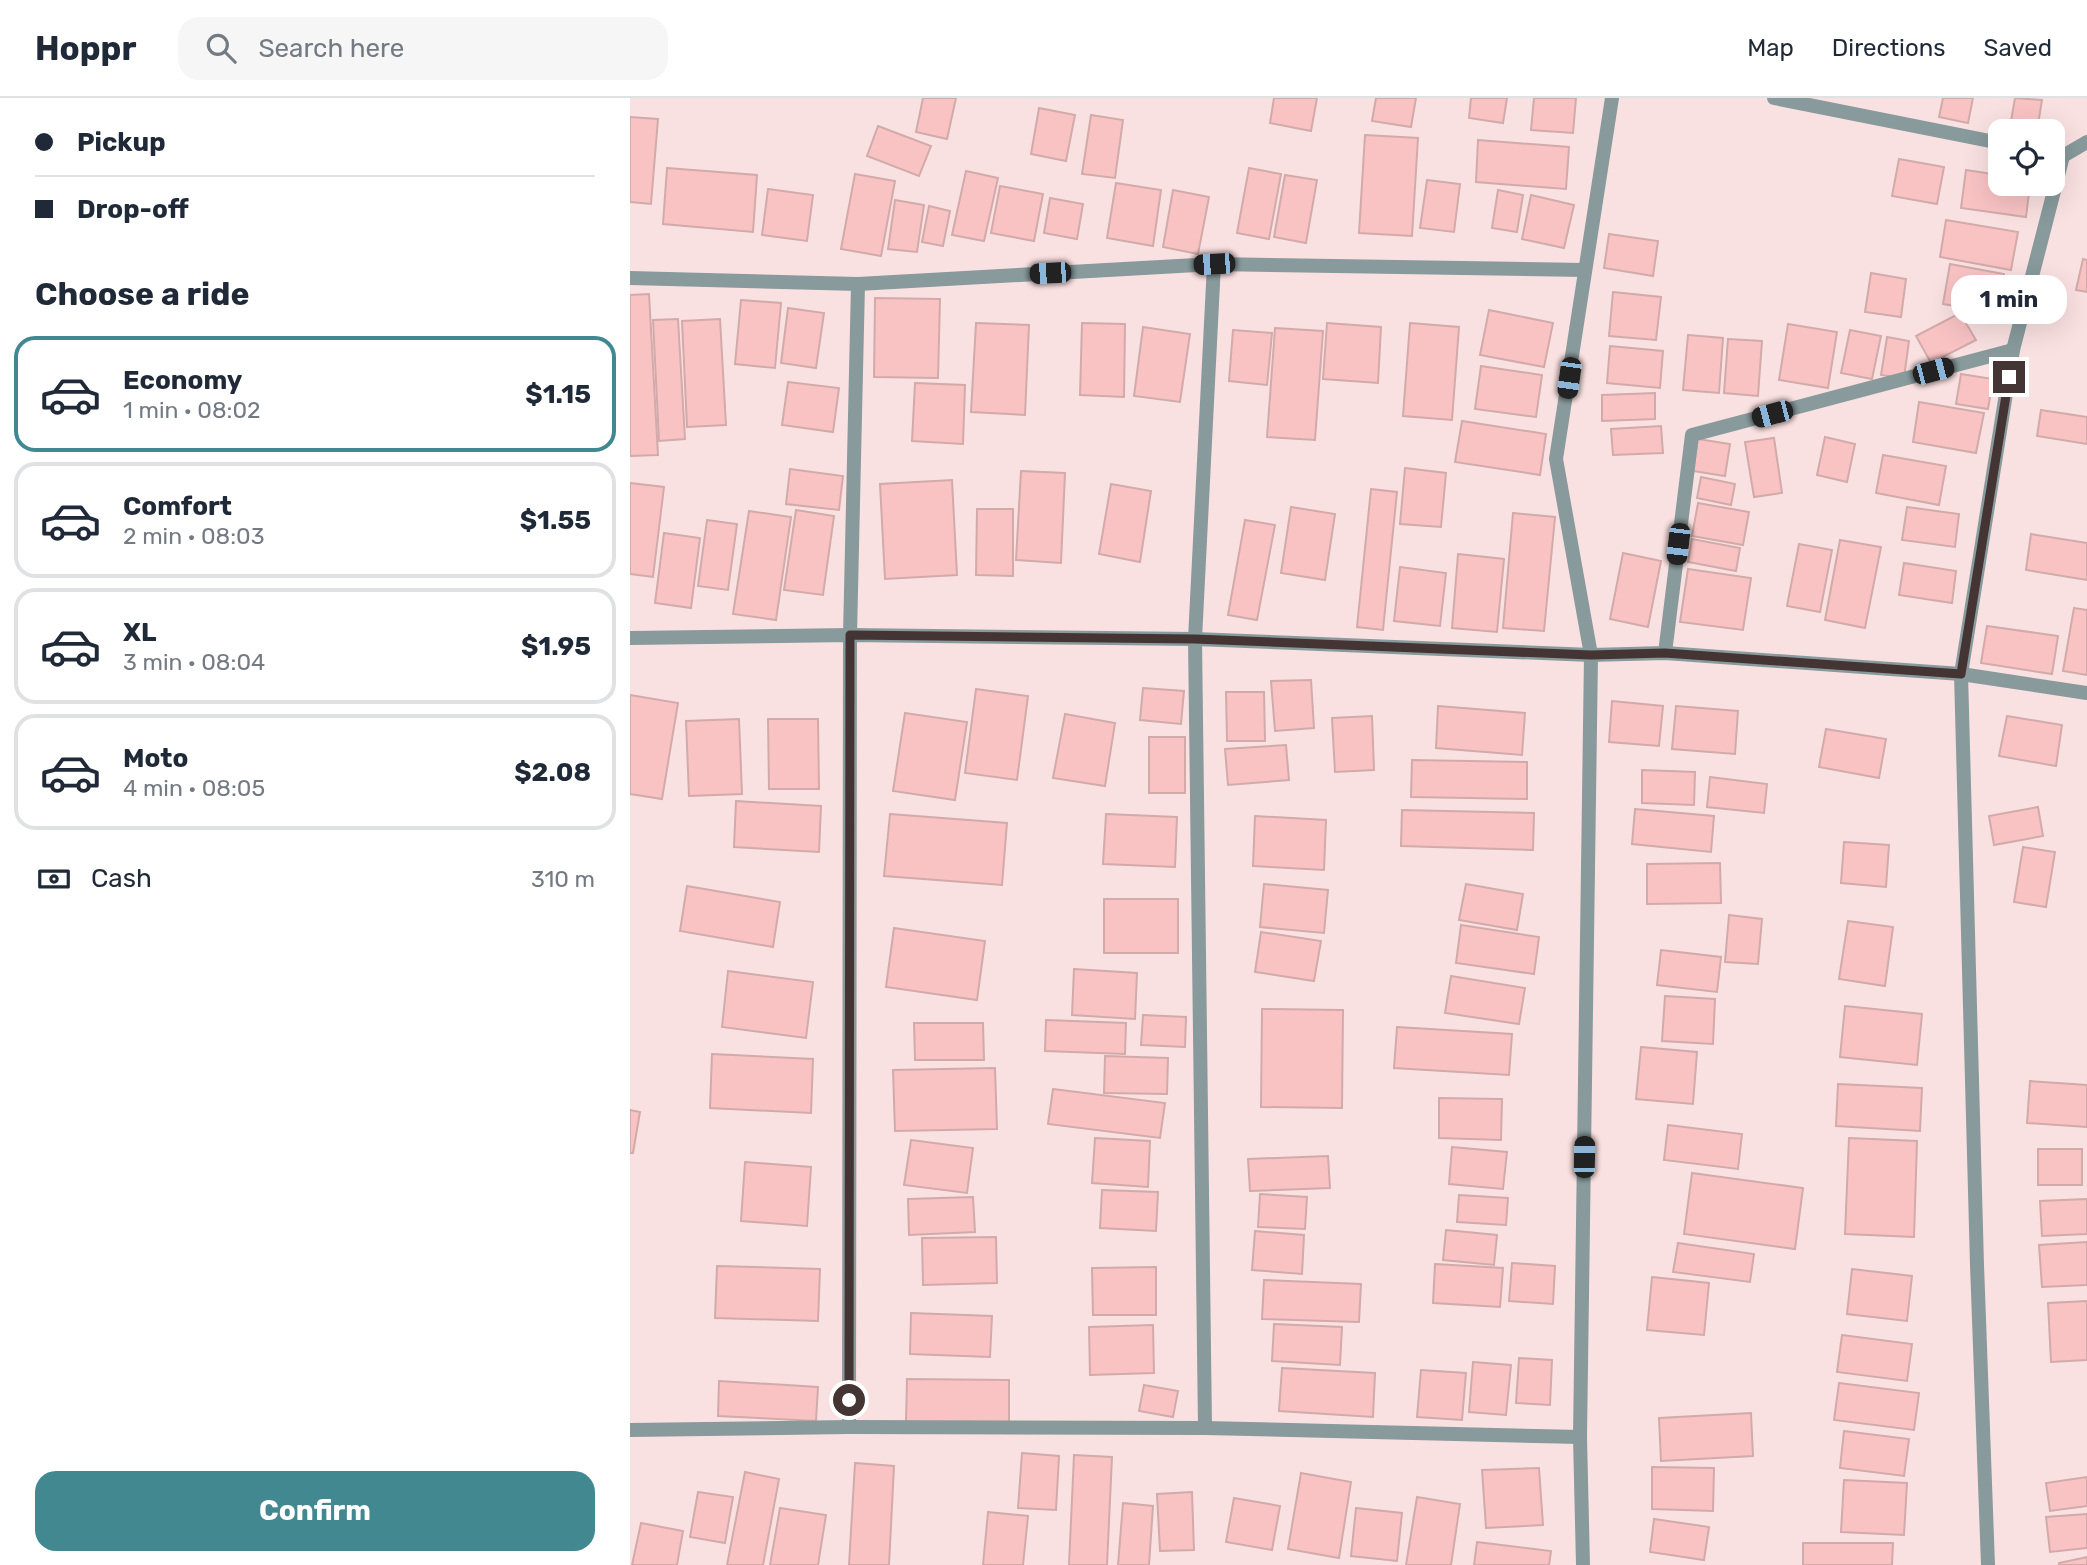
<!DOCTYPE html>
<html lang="en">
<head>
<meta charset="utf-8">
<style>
	body { margin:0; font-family:Rubik,sans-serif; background:#f6f6f7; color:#1f2937; height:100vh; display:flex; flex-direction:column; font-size:26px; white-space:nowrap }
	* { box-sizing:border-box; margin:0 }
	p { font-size:23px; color:#747a83 }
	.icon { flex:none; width:38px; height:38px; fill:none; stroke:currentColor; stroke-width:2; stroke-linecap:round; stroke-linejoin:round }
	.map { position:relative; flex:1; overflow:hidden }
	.drawer { display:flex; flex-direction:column; background:#fff; width:630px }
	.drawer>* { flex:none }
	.hud { display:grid; align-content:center; height:154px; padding:0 35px; background:#fff }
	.fabs { position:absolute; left:1358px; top:21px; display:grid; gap:14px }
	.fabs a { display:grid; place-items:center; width:77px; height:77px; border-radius:14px; background:#fff; box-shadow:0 7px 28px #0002; font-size:35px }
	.end { position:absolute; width:32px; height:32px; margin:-16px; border:9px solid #443434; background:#fff; box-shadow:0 0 0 4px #fff }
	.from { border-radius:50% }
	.bubble { position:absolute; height:49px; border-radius:21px; background:#fff; box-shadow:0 7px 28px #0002; font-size:23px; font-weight:700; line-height:49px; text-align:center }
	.car { position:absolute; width:21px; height:42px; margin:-21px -10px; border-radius:9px; box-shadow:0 0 5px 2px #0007; background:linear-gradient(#222 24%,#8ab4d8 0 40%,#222 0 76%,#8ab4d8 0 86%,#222 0) }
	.hud b { display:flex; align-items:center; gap:24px; height:66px; font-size:26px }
	.hud b+b { border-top:2px solid #e0e1e3 }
	.hud i { width:18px; height:18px; background:#1f2937 }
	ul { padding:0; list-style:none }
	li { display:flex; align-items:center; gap:21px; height:116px; margin:0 14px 10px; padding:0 21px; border:4px solid #e0e1e3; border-radius:21px }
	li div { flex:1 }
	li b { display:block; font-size:26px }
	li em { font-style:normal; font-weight:700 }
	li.current { border-color:#418890 }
	li>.icon { width:63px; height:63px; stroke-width:1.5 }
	h2 { padding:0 35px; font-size:32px; line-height:84px }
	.pay { display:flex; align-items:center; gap:18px; height:77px; padding:0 35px; font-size:26px }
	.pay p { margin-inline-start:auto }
	.button { display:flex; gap:14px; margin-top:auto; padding:14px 35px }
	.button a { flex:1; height:80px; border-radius:21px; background:#418890; color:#fff; font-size:28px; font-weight:700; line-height:80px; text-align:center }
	header { display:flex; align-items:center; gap:42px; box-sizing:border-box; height:98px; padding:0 35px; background:#fff; border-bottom:2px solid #e0e1e3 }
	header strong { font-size:33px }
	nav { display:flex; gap:38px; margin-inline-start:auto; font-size:24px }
	.search { width:490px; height:63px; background:#f6f6f7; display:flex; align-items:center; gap:18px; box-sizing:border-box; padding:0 24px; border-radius:21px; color:#747a83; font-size:26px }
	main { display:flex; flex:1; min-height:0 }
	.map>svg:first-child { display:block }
	.building { fill:#f9c3c4; stroke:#d2aaaa; stroke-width:2 }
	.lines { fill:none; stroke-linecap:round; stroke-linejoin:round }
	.minor { stroke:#889a9c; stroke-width:14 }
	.route { stroke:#443434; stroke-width:9 }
</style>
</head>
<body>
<header>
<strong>Hoppr</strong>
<div class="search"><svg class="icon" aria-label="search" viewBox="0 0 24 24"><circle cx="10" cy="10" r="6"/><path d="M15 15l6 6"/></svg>Search here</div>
<nav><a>Map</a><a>Directions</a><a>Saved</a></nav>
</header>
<main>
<section class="drawer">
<div class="hud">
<b><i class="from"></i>Pickup</b>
<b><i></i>Drop-off</b>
</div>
<h2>Choose a ride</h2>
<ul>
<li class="current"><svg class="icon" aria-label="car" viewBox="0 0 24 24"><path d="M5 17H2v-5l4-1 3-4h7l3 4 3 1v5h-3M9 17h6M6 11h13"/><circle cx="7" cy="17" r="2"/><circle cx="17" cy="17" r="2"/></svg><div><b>Economy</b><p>1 min · 08:02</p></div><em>$1.15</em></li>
<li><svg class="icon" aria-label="car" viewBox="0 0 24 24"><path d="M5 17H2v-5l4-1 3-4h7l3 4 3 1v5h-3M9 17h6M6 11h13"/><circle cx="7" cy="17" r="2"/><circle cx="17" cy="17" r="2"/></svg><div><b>Comfort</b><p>2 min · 08:03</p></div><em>$1.55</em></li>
<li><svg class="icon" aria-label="car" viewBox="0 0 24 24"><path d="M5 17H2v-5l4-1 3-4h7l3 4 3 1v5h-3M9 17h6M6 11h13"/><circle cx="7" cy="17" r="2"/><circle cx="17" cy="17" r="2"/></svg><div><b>XL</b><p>3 min · 08:04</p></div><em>$1.95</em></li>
<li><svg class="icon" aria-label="car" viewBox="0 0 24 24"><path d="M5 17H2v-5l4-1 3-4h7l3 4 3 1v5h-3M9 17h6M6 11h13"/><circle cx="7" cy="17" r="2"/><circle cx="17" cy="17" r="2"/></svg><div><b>Moto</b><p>4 min · 08:05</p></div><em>$2.08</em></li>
</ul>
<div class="pay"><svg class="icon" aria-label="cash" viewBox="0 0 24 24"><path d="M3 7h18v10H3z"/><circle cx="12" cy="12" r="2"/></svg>Cash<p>310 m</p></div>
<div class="button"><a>Confirm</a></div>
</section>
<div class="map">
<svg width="1457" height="1467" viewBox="0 0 1457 1467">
	<rect width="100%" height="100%" fill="#fae1e1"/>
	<g class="building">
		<path d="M293 0H326L317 41 286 34Z"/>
		<path d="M644 0H687L681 33 640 25Z"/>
		<path d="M746 0H786L781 29 742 23Z"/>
		<path d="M841 0H877L873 25 839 20Z"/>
		<path d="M904 0H946L943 35 901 32Z"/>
		<path d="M1313 0H1343L1338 25 1309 19Z"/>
		<path d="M1385 0 1412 2 1407 33 1380 29Z"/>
		<path d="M409 10 445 17 436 63 401 56Z"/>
		<path d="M461 17 493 22 485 80 452 76Z"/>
		<path d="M0 19 28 21 21 106 0 104Z"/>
		<path d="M248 28 301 48 289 78 237 58Z"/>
		<path d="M735 37 788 40 782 138 729 135Z"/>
		<path d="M848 42 939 49 936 91 846 84Z"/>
		<path d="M1269 61 1314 69 1307 106 1262 98Z"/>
		<path d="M37 70 127 77 123 134 33 126Z"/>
		<path d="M619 70 651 76 639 141 607 135Z"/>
		<path d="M1336 72 1370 77V86H1400L1396 119 1331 110Z"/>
		<path d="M336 73 368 80 354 143 322 137Z"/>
		<path d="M225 76 265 83 251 158 211 151Z"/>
		<path d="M655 77 687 82 676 145 644 139Z"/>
		<path d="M797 82 830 86 824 134 790 130Z"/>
		<path d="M486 85 531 92 523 148 477 140Z"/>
		<path d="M370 88 413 96 404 143 361 135Z"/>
		<path d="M138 91 183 97 177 143 132 137Z"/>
		<path d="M543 92 579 99 568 156 533 149Z"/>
		<path d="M868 92 893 97 887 134 862 130Z"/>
		<path d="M901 97 944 107 934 150 892 141Z"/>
		<path d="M420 100 453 106 447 141 414 135Z"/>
		<path d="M265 102 294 107 287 154 258 151Z"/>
		<path d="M299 108 320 113 313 148 292 144Z"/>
		<path d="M1316 122 1388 134 1381 172 1310 159Z"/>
		<path d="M979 136 1028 143 1023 178 974 170Z"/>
		<path d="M1453 161 1457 162V194L1446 192Z"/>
		<path d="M1320 166 1374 176 1367 216 1313 206Z"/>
		<path d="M1241 175 1276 181 1271 219 1235 214Z"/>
		<path d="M983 194 1031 199 1026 242 979 238Z"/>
		<path d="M19 196 28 357 0 358V197Z"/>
		<path d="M245 200 310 201 308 280 244 279Z"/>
		<path d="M111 202 151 205 145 270 105 266Z"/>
		<path d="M158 210 194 215 186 270 151 265Z"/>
		<path d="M859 212 923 225 914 269 850 257Z"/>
		<path d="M1330 215 1346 242 1301 265 1286 238Z"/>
		<path d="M48 221 55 341 29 343 23 222Z"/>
		<path d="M90 221 96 327 57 329 52 223Z"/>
		<path d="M346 225 399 227 395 317 341 314Z"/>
		<path d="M452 225 495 226 494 299 450 297Z"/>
		<path d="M697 225 751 229 748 285 693 281Z"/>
		<path d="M780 225 829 229 822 322 773 318Z"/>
		<path d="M1158 226 1207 234 1198 290 1149 282Z"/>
		<path d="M513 229 560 236 550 304 504 298Z"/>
		<path d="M645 230 693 233 685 342 637 339Z"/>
		<path d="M603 232 642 235 637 287 599 283Z"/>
		<path d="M1220 232 1251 238 1242 281 1211 275Z"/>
		<path d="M1058 237 1093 240 1089 295 1053 292Z"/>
		<path d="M1257 239 1279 243 1274 280 1251 277Z"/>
		<path d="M1098 241 1132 243 1128 298 1094 295Z"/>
		<path d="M980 248 1033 253 1030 290 977 285Z"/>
		<path d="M851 268 912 277 906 319 845 311Z"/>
		<path d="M1331 276 1363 281 1358 311 1326 306Z"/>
		<path d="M158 284 209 290 203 334 152 327Z"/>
		<path d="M285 285 335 287 333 346 282 343Z"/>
		<path d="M1025 295V321L972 323V297Z"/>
		<path d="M1289 304 1354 315 1346 355 1283 344Z"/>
		<path d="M1411 312 1457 319V346L1407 338Z"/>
		<path d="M832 323 916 336 910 377 825 364Z"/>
		<path d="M1031 328 1033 355 983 357 981 331Z"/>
		<path d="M1195 339 1225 346 1217 384 1187 377Z"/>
		<path d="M1144 340 1152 395 1124 399 1115 344Z"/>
		<path d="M1068 341 1100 346 1095 378 1063 373Z"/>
		<path d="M1253 357 1316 368 1309 407 1246 395Z"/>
		<path d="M775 370 816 375 811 429 770 426Z"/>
		<path d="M160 371 213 378 209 412 156 406Z"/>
		<path d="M391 373 435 375 431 465 386 462Z"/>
		<path d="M1071 379 1105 386 1101 407 1067 400Z"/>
		<path d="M322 382 327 477 255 481 250 386Z"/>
		<path d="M0 385 34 389 23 479 0 476Z"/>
		<path d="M481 386 521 393 510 464 469 456Z"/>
		<path d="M741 391 767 394 753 532 727 529Z"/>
		<path d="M1068 405 1119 414 1113 447 1062 438Z"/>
		<path d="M661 409 705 416 695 482 651 475Z"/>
		<path d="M1277 409 1329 416 1325 449 1272 442Z"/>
		<path d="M347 411H383V478L346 477Z"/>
		<path d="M166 412 204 418 193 497 154 492Z"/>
		<path d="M119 413 161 419 146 522 103 516Z"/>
		<path d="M883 415 925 419 914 533 873 530Z"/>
		<path d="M77 422 107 426 98 492 68 488Z"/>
		<path d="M615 422 645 427 627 522 598 517Z"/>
		<path d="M34 435 70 440 61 510 25 505Z"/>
		<path d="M1401 436 1457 445V482L1396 472Z"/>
		<path d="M1062 441 1110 450 1106 473 1058 464Z"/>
		<path d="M1210 442 1251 449 1235 530 1195 522Z"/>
		<path d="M1169 446 1202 452 1190 514 1157 508Z"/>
		<path d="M993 455 1031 463 1018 529 980 521Z"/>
		<path d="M828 456 874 461 867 534 822 530Z"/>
		<path d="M1274 465 1326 473 1322 505 1269 497Z"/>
		<path d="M770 469 816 475 810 528 764 523Z"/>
		<path d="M1058 471 1121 480 1113 532 1050 524Z"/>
		<path d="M1444 510 1457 512V577L1433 573Z"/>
		<path d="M1357 528 1428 538 1422 576 1351 565Z"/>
		<path d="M681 582 684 630 645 633 641 583Z"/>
		<path d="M513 590 554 593 551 626 510 622Z"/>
		<path d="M346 591 398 598 387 682 335 675Z"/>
		<path d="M596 594H634L635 643H597Z"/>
		<path d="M0 597 48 605 32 701 0 696Z"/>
		<path d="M982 603 1033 608 1029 648 979 644Z"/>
		<path d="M808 608 895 615 892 657 806 650Z"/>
		<path d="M1046 608 1108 613 1105 656 1042 651Z"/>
		<path d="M275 615 337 624 325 702 263 693Z"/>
		<path d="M435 616 485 625 475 688 423 680Z"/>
		<path d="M742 618 744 672 705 674 702 620Z"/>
		<path d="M1377 618 1432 627 1426 668 1369 658Z"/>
		<path d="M109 621 112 696 59 698 56 623Z"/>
		<path d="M138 621H188L189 691H139Z"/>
		<path d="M1196 631 1256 641 1249 680 1189 669Z"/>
		<rect x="519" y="639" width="36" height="56"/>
		<path d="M656 647 659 682 598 687 595 651Z"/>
		<path d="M782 662 897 664V701L781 699Z"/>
		<path d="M1012 672 1065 674 1064 707 1012 705Z"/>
		<path d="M1080 679 1137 686 1134 715 1077 709Z"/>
		<path d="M106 703 191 708 189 754 104 749Z"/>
		<path d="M1408 709 1413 738 1364 747 1359 718Z"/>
		<path d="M1005 711 1084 718 1081 754 1002 746Z"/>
		<path d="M772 712 904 715 903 752 771 748Z"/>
		<path d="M260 716 377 725 372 787 254 778Z"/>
		<path d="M476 716 547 719 545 769 473 766Z"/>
		<path d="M625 718 696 722 694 772 623 768Z"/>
		<path d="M1214 744 1259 747 1256 789 1211 785Z"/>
		<path d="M1393 749 1425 754 1416 809 1384 804Z"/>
		<path d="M1090 765 1091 805 1017 806V766Z"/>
		<path d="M634 786 698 792 694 835 630 829Z"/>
		<path d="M836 786 893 796 887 832 829 822Z"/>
		<path d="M57 788 150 804 143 849 50 833Z"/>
		<rect x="474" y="801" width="74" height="54"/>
		<path d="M1099 817 1132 821 1128 866 1095 864Z"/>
		<path d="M1218 823 1263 829 1255 888 1209 881Z"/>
		<path d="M831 827 909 839 904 876 826 865Z"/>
		<path d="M264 830 355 843 347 902 256 889Z"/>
		<path d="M631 834 691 843 684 883 625 874Z"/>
		<path d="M1031 852 1091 859 1087 894 1027 887Z"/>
		<path d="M444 871 507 875 505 921 442 917Z"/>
		<path d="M98 873 183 884 176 940 92 929Z"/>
		<path d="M821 878 895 890 889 926 815 915Z"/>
		<path d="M1035 898 1085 901 1083 946 1032 943Z"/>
		<path d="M1215 908 1292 916 1287 967 1210 959Z"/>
		<path d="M632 911 713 912 712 1010 631 1009Z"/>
		<path d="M513 917 556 919 555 949 511 947Z"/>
		<path d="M416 922 496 925 495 956 415 953Z"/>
		<path d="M284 925H353L354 962H285Z"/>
		<path d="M767 929 882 936 879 977 764 970Z"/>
		<path d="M1011 949 1067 954 1063 1006 1006 1001Z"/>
		<path d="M82 956 183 961 181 1015 80 1010Z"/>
		<path d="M475 958 538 960 537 996 474 995Z"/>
		<path d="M365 970 367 1031 265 1033 263 972Z"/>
		<path d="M1400 983 1457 987V1029L1397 1025Z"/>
		<path d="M1208 986 1292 990 1290 1033 1206 1028Z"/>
		<path d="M423 991 535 1005 530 1040 418 1026Z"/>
		<path d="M809 1000 872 1001 871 1042 809 1040Z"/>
		<path d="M0 1012 10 1014 3 1055H0Z"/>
		<path d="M1038 1027 1112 1036 1108 1071 1034 1062Z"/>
		<path d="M465 1040 520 1043 518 1089 462 1085Z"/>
		<path d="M1219 1040 1287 1043 1284 1139 1215 1136Z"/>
		<path d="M281 1042 343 1050 337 1095 274 1087Z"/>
		<path d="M822 1049 877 1054 873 1091 819 1086Z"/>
		<rect x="1408" y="1051" width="44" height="36"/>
		<path d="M698 1058 700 1090 620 1093 618 1061Z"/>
		<path d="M115 1064 181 1069 177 1128 111 1123Z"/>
		<path d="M1062 1075 1173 1090 1165 1151 1054 1136Z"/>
		<path d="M472 1092 528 1094 526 1133 470 1130Z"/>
		<path d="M630 1096 677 1099 675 1131 628 1129Z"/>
		<path d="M829 1097 878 1100 876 1127 827 1124Z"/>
		<path d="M343 1099 345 1134 279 1137 278 1101Z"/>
		<path d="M1457 1101V1136L1412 1138 1410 1103Z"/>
		<path d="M816 1132 867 1137 864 1167 813 1162Z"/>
		<path d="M625 1133 674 1137 672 1176 622 1172Z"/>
		<path d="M366 1139 367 1185 293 1187 292 1140Z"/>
		<path d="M1457 1144V1187L1412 1189 1409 1147Z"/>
		<path d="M1048 1145 1124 1156 1120 1184 1043 1174Z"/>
		<path d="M882 1165 925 1168 923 1206 879 1203Z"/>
		<path d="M805 1166 873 1170 870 1209 803 1205Z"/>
		<path d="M87 1168 190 1171 188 1223 85 1220Z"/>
		<path d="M526 1169V1217H463L462 1170Z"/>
		<path d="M1222 1171 1282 1178 1277 1223 1217 1216Z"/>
		<path d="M1022 1179 1079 1185 1074 1237 1017 1232Z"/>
		<path d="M634 1182 731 1186 729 1224 632 1221Z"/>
		<path d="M1457 1203V1262L1421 1264 1418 1205Z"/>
		<path d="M281 1215 362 1218 360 1259 280 1256Z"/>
		<path d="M644 1226 712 1229 710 1267 642 1263Z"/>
		<path d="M523 1227 524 1275 460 1277 459 1229Z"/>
		<path d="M1212 1237 1282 1246 1277 1283 1207 1274Z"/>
		<path d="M889 1260 922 1262 920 1307 886 1305Z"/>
		<path d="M843 1264 881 1267 876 1317 839 1314Z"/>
		<path d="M652 1270 745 1275 743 1319 649 1313Z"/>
		<path d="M791 1272 836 1275 832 1322 787 1319Z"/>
		<path d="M277 1281 379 1282V1325L276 1324Z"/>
		<path d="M89 1283 188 1289 186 1323 88 1318Z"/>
		<path d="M1209 1285 1289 1295 1284 1332 1204 1322Z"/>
		<path d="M514 1287 548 1293 543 1319 509 1313Z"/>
		<path d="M1121 1315 1123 1358 1031 1363 1029 1320Z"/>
		<path d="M1214 1333 1279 1341 1274 1378 1210 1370Z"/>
		<path d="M392 1355 429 1358 426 1412 388 1410Z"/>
		<path d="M444 1357 482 1359 477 1467H439Z"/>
		<path d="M225 1365 264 1368 259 1467H219Z"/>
		<path d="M1022 1369 1084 1370 1083 1413 1022 1411Z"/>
		<path d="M909 1370 913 1427 856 1430 852 1372Z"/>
		<path d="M115 1374 149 1381 133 1467H97Z"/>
		<path d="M671 1375 721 1384 709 1460 658 1451Z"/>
		<path d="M1457 1379V1408L1420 1413 1416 1385Z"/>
		<path d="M1214 1382 1277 1385 1274 1437 1211 1434Z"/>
		<path d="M68 1394 103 1399 95 1445 60 1439Z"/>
		<path d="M562 1394 564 1452 530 1453 527 1396Z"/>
		<path d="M787 1399 830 1406 821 1467H776Z"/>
		<path d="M604 1400 650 1408 642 1452 596 1444Z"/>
		<path d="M493 1405 523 1408 519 1467H488Z"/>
		<path d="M150 1410 196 1417 188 1467H140Z"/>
		<path d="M726 1410 772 1415 767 1463 721 1458Z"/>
		<path d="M358 1414 398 1418 393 1467H353Z"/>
		<path d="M1457 1416V1450L1420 1454 1416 1419Z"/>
		<path d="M1024 1421 1079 1429 1074 1462 1020 1454Z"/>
		<path d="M11 1425 53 1433 47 1467H2Z"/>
		<path d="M847 1444 921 1453 919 1467H844Z"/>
		<path d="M1173 1445H1263L1262 1467H1173Z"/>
		<path d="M1457 1459V1467H1429V1465Z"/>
	</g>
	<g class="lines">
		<g class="minor">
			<path d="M1144 0 1370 45"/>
			<path d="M0 180 228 186 584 166 955 172"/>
			<path d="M0 540 220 537 565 541 961 557 1035 555 1331 576 1457 595"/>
			<path d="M1035 555 1062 337 1383 252"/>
			<path d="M219 1329 220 537 228 186"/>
			<path d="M575 1330 565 541 584 166"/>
			<path d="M0 1332 219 1329 575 1330 950 1339 961 557 926 361 982 0"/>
			<path d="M950 1339 953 1467"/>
			<path d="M1358 1467 1347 1167 1331 576 1383 252 1433 58 1457 44"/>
		</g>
	</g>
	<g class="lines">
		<path class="route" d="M219 1302 220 537 565 541 961 557 1035 555 1331 576 1379 279"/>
	</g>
</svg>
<div class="fabs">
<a><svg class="icon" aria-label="locate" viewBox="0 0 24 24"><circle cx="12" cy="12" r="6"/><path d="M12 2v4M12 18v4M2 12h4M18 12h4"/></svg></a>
</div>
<i class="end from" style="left:219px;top:1302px"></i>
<i class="end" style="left:1379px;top:279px"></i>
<div class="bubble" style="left:1321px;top:177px;width:116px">1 min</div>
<i class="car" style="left:584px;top:166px;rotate:267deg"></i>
<i class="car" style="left:420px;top:175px;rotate:267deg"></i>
<i class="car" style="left:1303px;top:273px;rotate:75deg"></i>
<i class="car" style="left:939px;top:280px;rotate:188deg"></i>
<i class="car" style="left:1142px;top:316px;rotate:255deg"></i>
<i class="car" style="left:1048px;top:446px;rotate:187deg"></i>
<i class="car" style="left:954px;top:1059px;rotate:1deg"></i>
</div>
</main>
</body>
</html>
